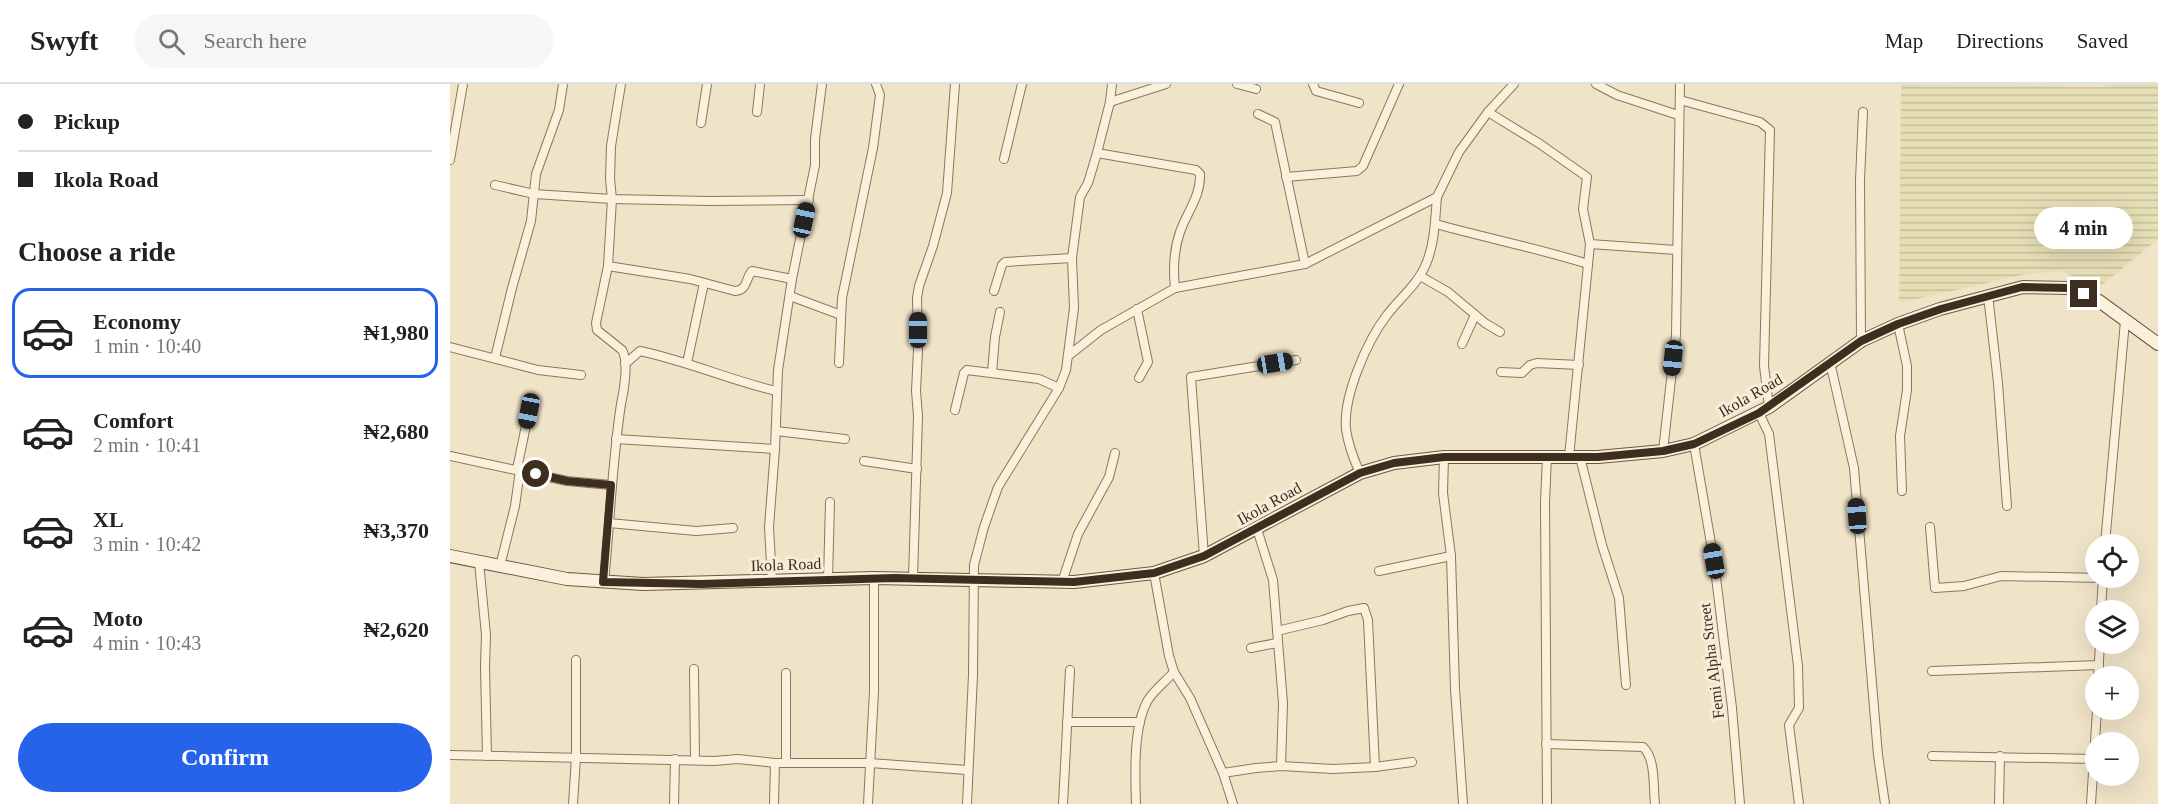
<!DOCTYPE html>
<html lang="en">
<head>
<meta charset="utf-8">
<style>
	body { margin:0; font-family:Georgia,serif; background:#f6f6f6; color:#222; height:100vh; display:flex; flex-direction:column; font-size:22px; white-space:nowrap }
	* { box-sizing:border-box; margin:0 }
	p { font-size:20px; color:#767676 }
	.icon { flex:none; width:33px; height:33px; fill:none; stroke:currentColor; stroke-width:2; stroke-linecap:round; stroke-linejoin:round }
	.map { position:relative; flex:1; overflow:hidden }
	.panel { display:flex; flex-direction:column; background:#fff; width:450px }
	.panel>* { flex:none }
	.guide { display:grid; align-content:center; height:132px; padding:0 18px; background:#fff }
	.tools { position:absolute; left:1635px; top:450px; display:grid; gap:12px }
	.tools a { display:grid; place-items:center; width:54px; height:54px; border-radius:50%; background:#fff; box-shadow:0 6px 24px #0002; font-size:30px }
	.end { position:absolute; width:27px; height:27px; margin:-14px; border:8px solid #3d2e20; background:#fff; box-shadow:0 0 0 3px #fff }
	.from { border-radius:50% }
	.bubble { position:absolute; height:42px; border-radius:21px; background:#fff; box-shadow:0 6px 24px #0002; font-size:20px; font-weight:600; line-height:42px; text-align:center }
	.car { position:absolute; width:18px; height:36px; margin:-18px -9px; border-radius:8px; box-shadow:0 0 4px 2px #0007; background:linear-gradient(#222 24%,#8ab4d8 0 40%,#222 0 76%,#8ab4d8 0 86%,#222 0) }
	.guide b { display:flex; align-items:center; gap:21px; height:57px; font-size:22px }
	.guide b+b { border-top:2px solid #e0e0e0 }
	.guide i { width:15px; height:15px; background:#222 }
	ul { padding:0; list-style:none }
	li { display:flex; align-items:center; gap:18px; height:90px; margin:0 12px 9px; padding:0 6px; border:3px solid transparent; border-radius:18px }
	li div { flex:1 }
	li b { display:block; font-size:22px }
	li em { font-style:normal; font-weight:600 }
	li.selected { border-color:#2563eb }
	li>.icon { width:54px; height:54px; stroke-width:1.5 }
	h2 { padding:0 18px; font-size:27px; line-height:72px }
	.cta { display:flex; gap:12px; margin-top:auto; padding:12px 18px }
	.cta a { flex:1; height:69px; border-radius:36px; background:#2563eb; color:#fff; font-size:24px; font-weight:600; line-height:69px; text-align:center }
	header { display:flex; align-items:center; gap:36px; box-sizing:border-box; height:84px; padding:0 30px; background:#fff; border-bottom:2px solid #e0e0e0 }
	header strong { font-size:28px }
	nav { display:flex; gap:33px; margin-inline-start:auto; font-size:21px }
	.search { width:420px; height:54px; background:#f6f6f6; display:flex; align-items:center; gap:15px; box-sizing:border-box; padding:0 21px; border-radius:33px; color:#767676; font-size:22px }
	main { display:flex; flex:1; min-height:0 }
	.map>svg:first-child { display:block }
	.farmland { fill:url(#farmland-rules) }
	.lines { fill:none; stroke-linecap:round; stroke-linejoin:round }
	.street-casing { stroke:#8d765c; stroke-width:10 }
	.secondary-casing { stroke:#6f573f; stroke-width:14 }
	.street { stroke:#faf1dc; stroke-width:8 }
	.secondary { stroke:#faf1dc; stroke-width:12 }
	.route { stroke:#3d2e20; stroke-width:8 }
	.labels { text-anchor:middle; stroke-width:6; stroke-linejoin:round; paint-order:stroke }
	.street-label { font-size:16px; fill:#3d2e20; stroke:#f7eed8 }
</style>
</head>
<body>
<header>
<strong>Swyft</strong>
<div class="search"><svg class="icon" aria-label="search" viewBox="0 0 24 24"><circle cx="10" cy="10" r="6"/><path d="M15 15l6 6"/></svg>Search here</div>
<nav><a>Map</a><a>Directions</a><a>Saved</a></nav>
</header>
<main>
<section class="panel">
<div class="guide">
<b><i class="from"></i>Pickup</b>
<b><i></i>Ikola Road</b>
</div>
<h2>Choose a ride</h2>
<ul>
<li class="selected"><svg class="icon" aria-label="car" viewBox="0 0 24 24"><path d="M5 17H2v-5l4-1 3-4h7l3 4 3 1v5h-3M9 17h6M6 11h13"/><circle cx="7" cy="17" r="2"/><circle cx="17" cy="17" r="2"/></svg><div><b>Economy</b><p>1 min · 10:40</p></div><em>₦1,980</em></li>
<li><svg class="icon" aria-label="car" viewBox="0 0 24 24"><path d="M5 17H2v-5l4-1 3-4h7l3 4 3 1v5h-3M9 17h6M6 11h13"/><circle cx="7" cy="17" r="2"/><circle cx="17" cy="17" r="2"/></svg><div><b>Comfort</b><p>2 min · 10:41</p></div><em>₦2,680</em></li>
<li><svg class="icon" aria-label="car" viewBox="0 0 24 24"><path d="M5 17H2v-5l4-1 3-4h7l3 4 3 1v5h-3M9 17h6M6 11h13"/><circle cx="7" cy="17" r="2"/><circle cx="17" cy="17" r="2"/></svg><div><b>XL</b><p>3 min · 10:42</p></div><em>₦3,370</em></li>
<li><svg class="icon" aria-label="car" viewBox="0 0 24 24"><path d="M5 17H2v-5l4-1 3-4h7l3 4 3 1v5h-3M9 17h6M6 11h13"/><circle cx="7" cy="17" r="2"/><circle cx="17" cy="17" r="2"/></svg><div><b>Moto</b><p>4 min · 10:43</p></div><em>₦2,620</em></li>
</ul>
<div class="cta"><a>Confirm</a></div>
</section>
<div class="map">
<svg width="1708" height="720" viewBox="0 0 1708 720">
	<defs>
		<pattern id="farmland-rules" width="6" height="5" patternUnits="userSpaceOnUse" patternTransform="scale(1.5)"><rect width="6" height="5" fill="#e6deb5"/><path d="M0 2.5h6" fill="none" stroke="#c6bf9b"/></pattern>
	</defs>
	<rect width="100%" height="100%" fill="#f0e4c8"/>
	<path class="farmland" d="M1451 0 1655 3V0H1708V155L1649 203 1632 195 1608 187 1571 191 1449 219Z"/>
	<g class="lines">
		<defs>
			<g id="street">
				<path d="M787 0 806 5"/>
				<path d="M863 0 866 7 909 19"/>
				<path d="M1146 0 1167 11 1228 31"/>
				<path d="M1230 16 1310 38 1320 46 1314 282 1319 323"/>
				<path d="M660 18 716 0"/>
				<path d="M307 28 310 0"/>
				<path d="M1038 28 1090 60 1137 93 1133 125 1140 160 1119 373"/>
				<path d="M808 30 825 38 855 180"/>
				<path d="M251 39 257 0"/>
				<path d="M554 75 572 0"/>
				<path d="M0 76 13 0"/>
				<path d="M836 93 907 87 913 82 949 0"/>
				<path d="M45 101 84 110 162 115 259 117 359 116"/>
				<path d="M986 140C1036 154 1087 164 1138 180"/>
				<path d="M1140 160 1226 166"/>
				<path d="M158 182 240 195 285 207C298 206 295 195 302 187L342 195"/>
				<path d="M970 192 998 208 1035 239 1050 248"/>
				<path d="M725 204 855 180 987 113 1009 68 1038 28 1064 0"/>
				<path d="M544 207 552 181 555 178 622 174"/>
				<path d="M1538 211 1548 299 1557 422"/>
				<path d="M340 212 391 231"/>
				<path d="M687 225 698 278 689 294"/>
				<path d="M1448 240 1457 282V306L1450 352 1452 407"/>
				<path d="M1411 257 1410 96 1413 28"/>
				<path d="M1012 260 1025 231"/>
				<path d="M0 263 88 286 131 291"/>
				<path d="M618 272 651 246 725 204C723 185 724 165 730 148 737 128 751 112 750 90L746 86 647 69"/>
				<path d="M45 274 62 204 81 137 86 90 109 26 113 0"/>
				<path d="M1380 278 1404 384 1428 671 1435 720"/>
				<path d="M237 279 254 199"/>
				<path d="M389 279 392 214 423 64 430 11 426 0"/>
				<path d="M175 280 190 267C237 277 280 296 326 307"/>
				<path d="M1051 288 1072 289 1080 281 1087 279 1129 281"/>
				<path d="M542 289 545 253 550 228"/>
				<path d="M505 326 514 289 517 286 589 295 609 304"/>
				<path d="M1309 329 1319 350 1348 582 1349 624 1339 641 1349 720"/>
				<path d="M326 347 395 355"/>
				<path d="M166 355 325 365"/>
				<path d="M1244 360 1264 477 1282 624 1290 720"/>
				<path d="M1213 367 1226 251 1230 0"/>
				<path d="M0 372 117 397 161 401"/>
				<path d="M994 373 993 409 1001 472 1005 605 1013 720"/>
				<path d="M1130 373 1152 461 1169 514 1176 601"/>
				<path d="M414 377 467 385"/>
				<path d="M67 385 79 327"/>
				<path d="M910 389C904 376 898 360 896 345 893 312 917 257 937 231 950 214 968 200 976 180 985 159 985 135 987 113"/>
				<path d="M159 439 246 447 283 444"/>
				<path d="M1480 443 1485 504 1514 502 1551 492 1653 494"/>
				<path d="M807 445 823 496 833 619 831 682"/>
				<path d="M1655 460 1675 237"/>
				<path d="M754 472 741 293 846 276"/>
				<path d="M29 478 36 551 35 583 37 672"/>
				<path d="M50 482 65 422 70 386"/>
				<path d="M929 487 1001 472"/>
				<path d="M704 489 719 572 724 588 740 614 773 689 783 720"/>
				<path d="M463 494 468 332 466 307 468 266 467 214 469 202 483 162 497 109 505 0"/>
				<path d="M378 496 380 418"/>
				<path d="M322 497 319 443 325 365 328 286 342 195 365 81V55L372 0"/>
				<path d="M154 498C160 439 162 379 171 320 174 307 179 277 172 266L147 246 146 239 158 182 162 115 160 95 161 62 171 0"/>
				<path d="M612 498 628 450 659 393 665 369"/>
				<path d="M1651 526 1653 494"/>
				<path d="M827 547 873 536 898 527 914 524 918 536 925 683"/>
				<path d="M801 564 827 559"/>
				<path d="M244 585 245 676"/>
				<path d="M1482 587 1649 581"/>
				<path d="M1648 592 1650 560"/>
				<path d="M617 638H690"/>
				<path d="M1096 660 1193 663C1206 675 1203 703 1205 720"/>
				<path d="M0 671 264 677 288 675 325 679H420L517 686"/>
				<path d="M1482 672 1644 675"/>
				<path d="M336 679V589"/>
				<path d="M773 689 806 684 831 682 883 685 925 683 962 678"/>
				<path d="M123 720 126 673V576"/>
				<path d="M224 720 225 675"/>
				<path d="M324 720 325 679"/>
				<path d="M418 720 424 607V494"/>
				<path d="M517 720 523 591 524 481 534 443 548 403 609 304 616 286 624 224 622 174 630 113 638 99 647 69 660 18 662 0"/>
				<path d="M613 720 620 586"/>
				<path d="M686 720C685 690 683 642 698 616 704 606 716 597 724 588"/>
				<path d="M1097 720 1095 418 1097 373"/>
				<path d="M1549 720 1550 672"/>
				<path d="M1641 720 1647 626"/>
			</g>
			<path id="secondary" d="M0 472 117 495 193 500 424 494 624 498 704 489 754 472 910 389 944 379 994 373H1148L1213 367 1244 360 1319 323 1411 257 1448 240 1490 225 1573 203 1619 204 1649 217 1708 260"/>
		</defs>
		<use href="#street" class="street-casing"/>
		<use href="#secondary" class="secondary-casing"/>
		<use href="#street" class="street"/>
		<use href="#secondary" class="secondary"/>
	</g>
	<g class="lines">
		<path class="route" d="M86 390 117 397 161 401 153 498 251 500 444 494 624 498 704 489 754 472 910 389 944 379 994 373H1148L1213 367 1244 360 1309 329 1411 257 1448 240 1491 225 1572 203 1619 204 1634 210"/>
	</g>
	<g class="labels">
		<g class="street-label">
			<text transform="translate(1300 311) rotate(-30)" y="6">Ikola Road</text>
			<text transform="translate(819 419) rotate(-29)" y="6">Ikola Road</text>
			<text transform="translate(336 480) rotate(-2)" y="6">Ikola Road</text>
			<text transform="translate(1261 577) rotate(-97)" y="6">Femi Alpha Street</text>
		</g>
	</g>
</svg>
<div class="tools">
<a><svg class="icon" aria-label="locate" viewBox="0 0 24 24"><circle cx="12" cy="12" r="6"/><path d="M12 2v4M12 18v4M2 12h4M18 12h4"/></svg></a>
<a><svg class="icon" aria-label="layers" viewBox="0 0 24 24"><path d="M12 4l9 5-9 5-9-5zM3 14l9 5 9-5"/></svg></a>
<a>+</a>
<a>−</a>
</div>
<i class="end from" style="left:86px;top:390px"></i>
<i class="end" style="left:1634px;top:210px"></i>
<div class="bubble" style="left:1584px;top:123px;width:99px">4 min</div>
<i class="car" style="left:354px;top:136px;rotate:12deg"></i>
<i class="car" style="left:468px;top:246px;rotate:0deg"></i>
<i class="car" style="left:1223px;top:274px;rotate:186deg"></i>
<i class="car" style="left:825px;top:279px;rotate:81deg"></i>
<i class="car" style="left:79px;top:327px;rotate:191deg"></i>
<i class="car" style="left:1407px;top:432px;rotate:356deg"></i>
<i class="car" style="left:1264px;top:477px;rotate:350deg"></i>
</div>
</main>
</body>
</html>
